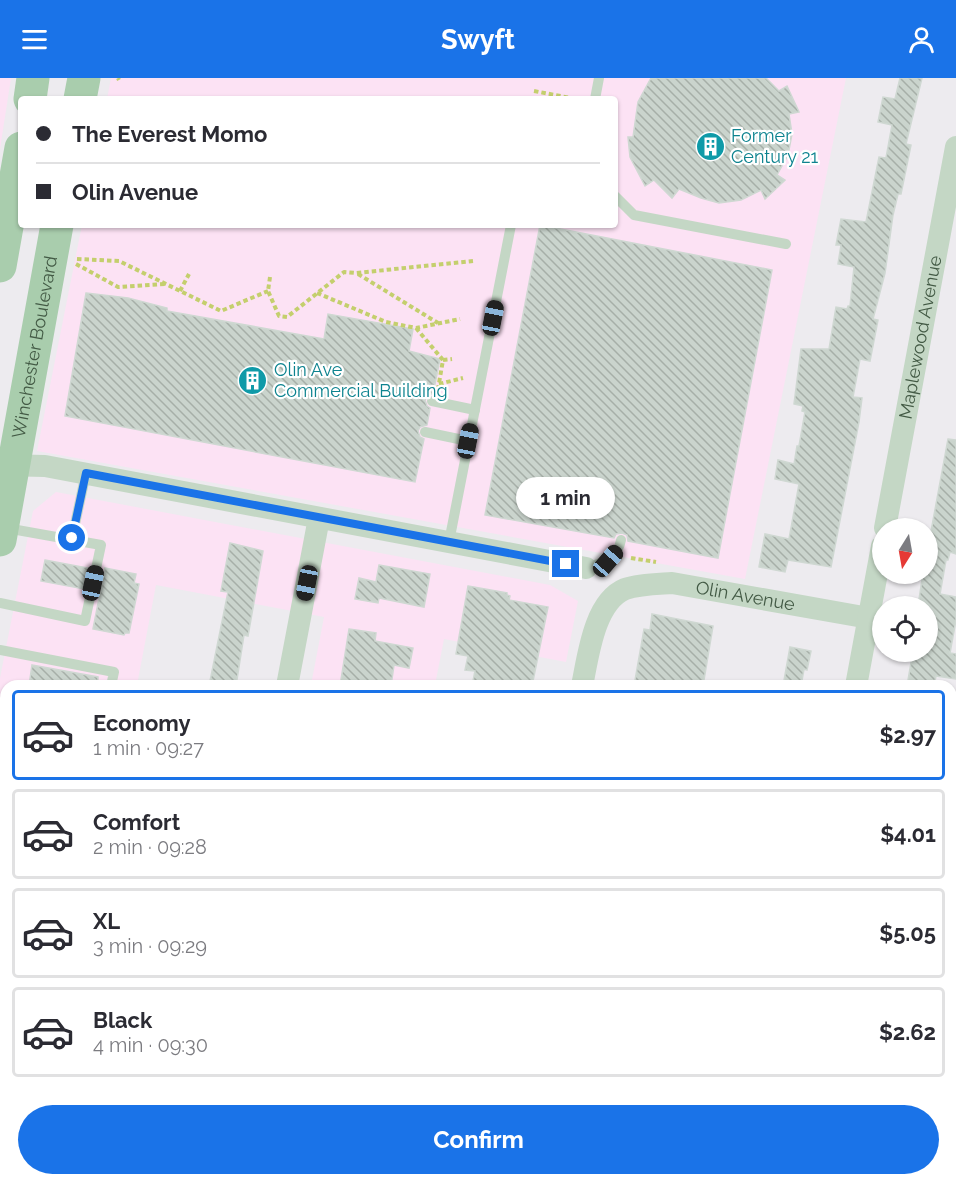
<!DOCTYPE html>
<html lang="en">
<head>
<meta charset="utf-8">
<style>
	body { margin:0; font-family:Raleway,sans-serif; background:#f7f7f7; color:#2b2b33; height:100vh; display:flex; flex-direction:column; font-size:22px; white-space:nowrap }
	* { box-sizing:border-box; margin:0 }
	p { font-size:20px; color:#7c7c81 }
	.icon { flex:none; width:33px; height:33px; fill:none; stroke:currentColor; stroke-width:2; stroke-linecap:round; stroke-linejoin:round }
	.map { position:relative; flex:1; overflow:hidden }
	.details { position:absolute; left:0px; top:602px; width:957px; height:506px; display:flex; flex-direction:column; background:#fff; border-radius:18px 18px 0 0; box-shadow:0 2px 4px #0004 }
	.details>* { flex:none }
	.top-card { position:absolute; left:18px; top:18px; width:600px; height:132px; border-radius:6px; box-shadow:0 2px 4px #0004; display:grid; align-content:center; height:132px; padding:0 18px; background:#fff }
	.needle { width:39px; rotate:191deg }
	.buttons { position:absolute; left:872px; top:440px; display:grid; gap:12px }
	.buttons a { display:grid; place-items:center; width:66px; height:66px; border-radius:50%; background:#fff; box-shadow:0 2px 4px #0004; font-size:30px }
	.end { position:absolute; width:27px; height:27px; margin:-14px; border:8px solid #1a73e8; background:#fff; box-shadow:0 0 0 3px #fff }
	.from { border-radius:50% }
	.bubble { position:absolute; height:42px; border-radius:21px; background:#fff; box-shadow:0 2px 4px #0004; font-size:20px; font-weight:700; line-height:42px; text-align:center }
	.car { position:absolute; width:18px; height:36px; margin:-18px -9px; border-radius:8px; box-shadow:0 0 4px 2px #0007; background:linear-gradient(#222 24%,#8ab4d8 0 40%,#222 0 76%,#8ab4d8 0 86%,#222 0) }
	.top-card b { display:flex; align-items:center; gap:21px; height:57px; font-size:22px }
	.top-card b+b { border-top:2px solid #e1e1e2 }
	.top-card i { width:15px; height:15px; background:#2b2b33 }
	ul { padding:10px 0 0; list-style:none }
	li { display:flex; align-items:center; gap:18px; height:90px; margin:0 12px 9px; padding:0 6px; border:3px solid #e1e1e2; border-radius:6px }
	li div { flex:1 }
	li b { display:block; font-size:22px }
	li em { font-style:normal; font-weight:700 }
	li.on { border-color:#1a73e8 }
	li>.icon { width:54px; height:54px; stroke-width:1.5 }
	.action { display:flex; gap:12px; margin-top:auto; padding:12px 18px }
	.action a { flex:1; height:69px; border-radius:36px; background:#1a73e8; color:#fff; font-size:24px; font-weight:700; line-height:69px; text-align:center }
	header { display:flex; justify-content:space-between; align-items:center; height:78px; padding:0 18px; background:#1a73e8; color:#fff; font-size:27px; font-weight:700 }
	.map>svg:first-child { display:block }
	.commercial { fill:#fce2f4 }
	.building { fill:url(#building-back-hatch); stroke:#cfd8d2; stroke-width:1.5 }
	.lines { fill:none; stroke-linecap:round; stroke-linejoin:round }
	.path { stroke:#c4cf6d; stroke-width:4; stroke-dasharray:4.5 3; stroke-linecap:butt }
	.lane { stroke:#c4d7c5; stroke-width:10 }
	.street { stroke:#c4d7c5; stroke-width:22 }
	.primary { stroke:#a9cdad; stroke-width:33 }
	.route { stroke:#1a73e8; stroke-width:8 }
	.labels { text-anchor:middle; stroke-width:4.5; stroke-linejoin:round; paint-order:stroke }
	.culture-label { font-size:18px; fill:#0d838f; stroke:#fff; text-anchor:start }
	.street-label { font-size:18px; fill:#435a45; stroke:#fff }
</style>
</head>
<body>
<header><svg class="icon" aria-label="menu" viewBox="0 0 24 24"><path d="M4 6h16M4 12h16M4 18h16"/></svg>Swyft<svg class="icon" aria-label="person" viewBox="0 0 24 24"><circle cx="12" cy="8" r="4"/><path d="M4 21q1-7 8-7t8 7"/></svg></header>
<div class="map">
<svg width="956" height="1106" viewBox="0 0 956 1106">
	<defs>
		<pattern id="building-back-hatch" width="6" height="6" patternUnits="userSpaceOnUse" patternTransform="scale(1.5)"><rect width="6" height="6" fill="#cad4cd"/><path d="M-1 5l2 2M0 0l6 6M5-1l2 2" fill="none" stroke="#a6afa8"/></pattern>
	</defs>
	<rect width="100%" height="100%" fill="#edebef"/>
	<g class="commercial">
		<path d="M0 0H11L0 71Z"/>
		<path d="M111 0H846L745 501 37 373 82 147H615V21H107Z"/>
		<path d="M56 414 550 507 578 523 566 584 444 561 435 607 313 608 311 607 324 539 156 507 137 607 6 608V1101H92L120 1106H0V600L33 433Z"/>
	</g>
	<g class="building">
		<path d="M651 0H766L779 13 787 8 799 34 789 36 792 56 788 77 777 97 785 102 765 121 761 112 741 122 719 125 701 120 679 111 672 120 654 102 645 108 630 79 628 59H633L638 24Z"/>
		<path d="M900 0H922L906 66 911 67 901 116H898L893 137 885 195 873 241 878 242 870 283 860 281 853 319 862 320 859 344 831 489 788 482 785 494 759 489 765 456 789 461 799 406 775 401 778 382 794 386 797 368H799L805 334 802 333 803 328 794 326 801 271H829L836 229 847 231 848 228H850L854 189 838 186 841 167H836L841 141 866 144 879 79 886 80 892 47 878 44 883 19 895 21Z"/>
		<path d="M540 147 772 192 718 480 628 463 627 457 622 455 616 456 614 460 485 437Z"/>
		<path d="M86 215 128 220 167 230V233L324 261 328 236 413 251 409 273 440 281 433 316 427 318 425 322 427 328 430 330 427 347 420 349 418 353 420 359 424 361 415 404 65 338Z"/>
		<path d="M948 361 956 362V476L950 474 948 482H946L940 516 956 519V542L950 575 956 576V601L936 598 934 608H907L913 573H927V528H918L923 495H927V475Z"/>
		<path d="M230 465 263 473 248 558 244 557 236 608H209L228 514 221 513Z"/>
		<path d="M45 482 88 490 84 511 41 503Z"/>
		<path d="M379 487 430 496 424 529 379 520 378 525 355 521 359 500 376 504Z"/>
		<path d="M105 490 136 496 134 505 139 506 129 555H125L124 557 93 551Z"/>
		<path d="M468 508 507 515V517L510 518 509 522 548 529 532 608H472L475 593 465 592 468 578 456 576Z"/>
		<path d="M652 536 713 548 703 608H634L644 551 650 552Z"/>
		<path d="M349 551 376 555 375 563 413 570 409 590 394 587 391 608H340Z"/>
		<path d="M790 569 811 573 807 592 804 591 801 608H783Z"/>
		<path d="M32 587 98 599V608H29Z"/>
	</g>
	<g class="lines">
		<g class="path">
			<path d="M118 0 119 2"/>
			<path d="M534 13 576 21"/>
			<path d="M77 181 119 183 221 233 268 213"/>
			<path d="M76 186 118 209 165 206"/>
			<path d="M358 196 438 245"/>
			<path d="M270 199 268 213 279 238 287 239 344 194 356 195 473 183"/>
			<path d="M180 213 189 196"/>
			<path d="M317 215 386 244 416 250 460 241"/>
			<path d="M416 250 443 282 438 311"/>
			<path d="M443 282 452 281"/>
			<path d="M439 306 463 300"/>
			<path d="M631 480 656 484"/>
		</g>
		<g class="lane">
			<path d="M595 21 599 0"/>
			<path d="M615 118 634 137 786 166"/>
			<path d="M432 323 475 332"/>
			<path d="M425 354 468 363"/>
			<path d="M72 460 86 395"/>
			<path d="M449 464 511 147"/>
			<path d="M586 490C602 485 618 480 621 462"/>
			<path d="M0 525 85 543 101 467 6 450"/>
			<path d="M0 572 114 594 111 608"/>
			<path d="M0 659 6 660"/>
			<path d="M0 730 6 731"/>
			<path d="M0 775 6 776"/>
			<path d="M0 886 6 887"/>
			<path d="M0 1012 6 1013"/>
			<path d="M0 1073 6 1074"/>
		</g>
		<g class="street">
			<path d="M1 387 45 388 586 490"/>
			<path id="s1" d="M885 450 956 69"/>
			<path d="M287 608 319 440"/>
			<path id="s2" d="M582 608C588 579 594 524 625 511 640 506 657 506 672 505L869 540"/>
			<path d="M856 608 882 468"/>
			<path d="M420 1106 423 1101"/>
			<path d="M761 1106 762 1101"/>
		</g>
		<g class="primary">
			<path d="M30 21 33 0"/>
			<path d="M80 21 84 0"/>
			<path d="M0 188 21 70"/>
			<path id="s3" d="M0 462 57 147"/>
		</g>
	</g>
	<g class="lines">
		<path class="route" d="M72 460 86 395 566 486"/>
	</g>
	<defs>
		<symbol id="building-disc" viewBox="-11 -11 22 22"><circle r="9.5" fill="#0f9aa8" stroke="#fff"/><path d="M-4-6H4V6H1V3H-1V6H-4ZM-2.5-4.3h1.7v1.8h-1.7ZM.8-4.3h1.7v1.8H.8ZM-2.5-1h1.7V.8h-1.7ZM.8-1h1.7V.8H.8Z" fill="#fff"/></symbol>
	</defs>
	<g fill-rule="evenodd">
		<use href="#building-disc" x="694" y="52" width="33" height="33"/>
		<use href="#building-disc" x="236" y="286" width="33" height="33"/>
	</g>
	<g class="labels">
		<g class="culture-label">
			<text x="731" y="64">Former<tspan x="731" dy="21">Century 21</tspan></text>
			<text x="274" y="298">Olin Ave<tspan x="274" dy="21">Commercial Building</tspan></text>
		</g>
		<g class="street-label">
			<text dy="6" stroke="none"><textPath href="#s1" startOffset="194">Maplewood Avenue</textPath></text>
			<text dy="6" stroke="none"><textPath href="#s3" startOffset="196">Winchester Boulevard</textPath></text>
			<text dy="6" stroke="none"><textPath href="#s2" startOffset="232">Olin Avenue</textPath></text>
		</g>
	</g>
</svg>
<div class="buttons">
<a><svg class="needle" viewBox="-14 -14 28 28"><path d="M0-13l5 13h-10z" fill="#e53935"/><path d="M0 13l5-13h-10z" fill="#7c7c81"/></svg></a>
<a><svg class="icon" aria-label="locate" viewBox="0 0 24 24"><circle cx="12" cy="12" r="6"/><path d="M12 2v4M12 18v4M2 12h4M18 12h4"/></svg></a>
</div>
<i class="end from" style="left:72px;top:460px"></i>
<i class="end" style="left:566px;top:486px"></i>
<div class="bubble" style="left:516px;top:399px;width:99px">1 min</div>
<i class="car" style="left:493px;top:240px;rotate:11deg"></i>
<i class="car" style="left:468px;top:363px;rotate:11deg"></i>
<i class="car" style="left:608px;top:483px;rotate:41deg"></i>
<i class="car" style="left:93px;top:505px;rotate:12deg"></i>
<i class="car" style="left:307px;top:505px;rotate:191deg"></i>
<div class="top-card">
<b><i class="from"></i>The Everest Momo</b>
<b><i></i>Olin Avenue</b>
</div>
<section class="details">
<ul>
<li class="on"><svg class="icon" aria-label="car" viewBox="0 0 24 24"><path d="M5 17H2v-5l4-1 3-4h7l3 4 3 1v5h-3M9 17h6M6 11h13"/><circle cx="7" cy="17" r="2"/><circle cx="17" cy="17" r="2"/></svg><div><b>Economy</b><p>1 min · 09:27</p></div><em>$2.97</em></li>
<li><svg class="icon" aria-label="car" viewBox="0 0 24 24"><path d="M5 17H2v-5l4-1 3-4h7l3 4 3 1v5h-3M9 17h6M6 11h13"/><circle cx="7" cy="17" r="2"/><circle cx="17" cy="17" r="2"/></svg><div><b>Comfort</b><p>2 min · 09:28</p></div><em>$4.01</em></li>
<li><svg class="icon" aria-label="car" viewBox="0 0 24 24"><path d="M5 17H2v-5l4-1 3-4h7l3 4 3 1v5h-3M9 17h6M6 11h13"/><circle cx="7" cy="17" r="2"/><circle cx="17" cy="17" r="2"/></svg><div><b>XL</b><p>3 min · 09:29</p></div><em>$5.05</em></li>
<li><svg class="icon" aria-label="car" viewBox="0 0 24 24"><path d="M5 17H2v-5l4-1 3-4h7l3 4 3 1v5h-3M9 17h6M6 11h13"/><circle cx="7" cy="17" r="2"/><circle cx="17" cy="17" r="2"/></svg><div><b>Black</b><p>4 min · 09:30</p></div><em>$2.62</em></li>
</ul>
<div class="action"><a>Confirm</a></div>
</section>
</div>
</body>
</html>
